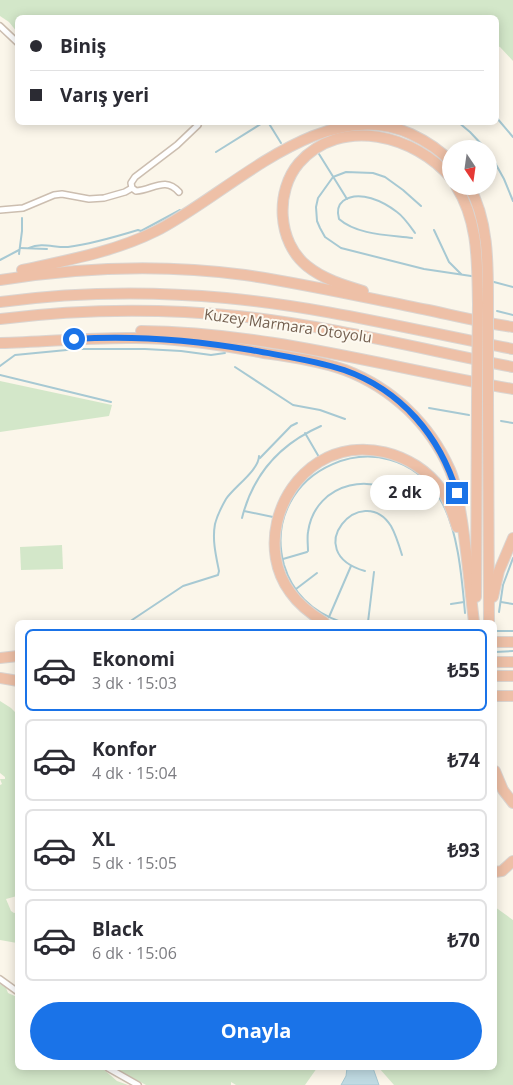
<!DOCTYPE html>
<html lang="tr">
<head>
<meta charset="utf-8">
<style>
	body { margin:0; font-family:"Open Sans",sans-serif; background:#f7f7f7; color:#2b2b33; height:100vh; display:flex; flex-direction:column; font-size:19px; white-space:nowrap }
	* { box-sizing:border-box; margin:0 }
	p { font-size:16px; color:#7c7c81 }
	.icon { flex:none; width:28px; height:28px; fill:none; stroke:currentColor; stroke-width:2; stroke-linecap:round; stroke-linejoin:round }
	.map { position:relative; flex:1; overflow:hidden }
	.panel { position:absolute; left:15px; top:620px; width:482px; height:450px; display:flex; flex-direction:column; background:#fff; border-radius:8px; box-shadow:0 2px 12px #0003 }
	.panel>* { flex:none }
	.hud { position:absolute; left:15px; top:15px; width:484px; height:110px; border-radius:8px; box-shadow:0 2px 12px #0003; display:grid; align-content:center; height:110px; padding:0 15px; background:#fff }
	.needle { width:32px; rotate:167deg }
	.fabs { position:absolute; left:442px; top:140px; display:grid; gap:10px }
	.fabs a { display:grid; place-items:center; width:55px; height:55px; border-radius:50%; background:#fff; box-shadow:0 2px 12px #0003; font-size:25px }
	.end { position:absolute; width:22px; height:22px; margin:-11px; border:6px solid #1a73e8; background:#fff; box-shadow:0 0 0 2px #fff }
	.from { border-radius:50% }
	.bubble { position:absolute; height:35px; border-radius:18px; background:#fff; box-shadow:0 2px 12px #0003; font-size:16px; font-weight:700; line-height:35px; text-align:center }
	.hud b { display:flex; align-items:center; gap:18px; height:48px; font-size:19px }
	.hud b+b { border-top:1px solid #e1e1e2 }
	.hud i { width:12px; height:12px; background:#2b2b33 }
	ul { padding:9px 0 0; list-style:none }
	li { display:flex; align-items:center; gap:15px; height:82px; margin:0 10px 8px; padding:0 5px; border:2px solid #e1e1e2; border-radius:8px }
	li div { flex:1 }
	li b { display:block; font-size:19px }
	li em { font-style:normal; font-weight:700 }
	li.current { border-color:#1a73e8 }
	li>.icon { width:45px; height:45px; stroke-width:1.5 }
	.button { display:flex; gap:10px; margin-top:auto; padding:10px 15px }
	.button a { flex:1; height:58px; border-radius:30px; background:#1a73e8; color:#fff; font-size:20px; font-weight:700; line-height:58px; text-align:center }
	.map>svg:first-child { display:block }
	.green { fill:#d3e7c9 }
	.water { fill:#c0dbe3; stroke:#a7c9d3 }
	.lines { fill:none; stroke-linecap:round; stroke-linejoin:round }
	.stream { stroke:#a7c9d3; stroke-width:2 }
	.street-casing { stroke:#ccbeb0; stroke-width:8 }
	.highway-casing { stroke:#dbd5d1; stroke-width:12 }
	.street { stroke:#fff; stroke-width:5 }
	.highway { stroke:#eec0a7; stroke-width:10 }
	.highway-bridge-casing { stroke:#dbd5d1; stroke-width:12; stroke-linecap:butt }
	.highway-bridge { stroke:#eec0a7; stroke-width:10 }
	.route { stroke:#1a73e8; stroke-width:6 }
	.labels { text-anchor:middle; stroke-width:4; stroke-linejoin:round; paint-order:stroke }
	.street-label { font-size:15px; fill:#735f4f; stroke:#fdf9f0 }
</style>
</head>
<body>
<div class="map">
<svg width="513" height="1085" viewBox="0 0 513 1085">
	<rect width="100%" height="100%" fill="#fbf6ea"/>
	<g class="green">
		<path d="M0 0H513V61L500 47 496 46V18H18L17 32 9 22 0 16Z"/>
		<path d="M0 381 112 405 109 416 0 432Z"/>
		<path d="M62 545 63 569 21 570 20 547Z"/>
		<path d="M0 701 11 708 17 714V896L6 899 11 911 14 913 17 912V943L0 940V785L2 784 0 779H5V777L0 773Z"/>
		<path d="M495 907 513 920V1085H394L379 1068H495Z"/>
		<path d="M0 984 6 988 8 993 17 997 18 1068H102L117 1081 128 1085H0Z"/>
		<path d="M114 1068H317L305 1085H236L231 1082V1085H146Z"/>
	</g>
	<path class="water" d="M347 1068H373L379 1085H341L346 1076Z"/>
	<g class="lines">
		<g class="stream">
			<path d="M496 117 513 137"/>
			<path d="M268 122 281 143"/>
			<path d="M458 122 470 132 486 149"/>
			<path d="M216 152 264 122"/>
			<path d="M489 152 504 179 513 201"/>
			<path d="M319 154 347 199"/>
			<path d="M421 206 403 190 385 177 373 173 346 172 333 177 318 198 316 207 317 221 320 228 325 237 341 248 424 269 471 276"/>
			<path d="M434 230 449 262 461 274"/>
			<path d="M412 238C389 235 357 235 339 219 337 212 338 205 343 201 359 189 384 202 397 212 404 217 410 226 415 233"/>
			<path d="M20 248 47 249"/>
			<path d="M29 248C42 242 55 248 68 247 92 244 115 237 138 230L141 231 180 210"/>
			<path d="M19 254 22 231V218"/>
			<path d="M0 260 19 250"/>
			<path d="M494 282 513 287"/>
			<path d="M497 311 513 315"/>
			<path d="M0 366 15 355 77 349H145L181 351 211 355 225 353"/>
			<path d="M235 367 293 405 320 410 345 419"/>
			<path d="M0 375 111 402"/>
			<path d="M429 408 469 415"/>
			<path d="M501 421 513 423"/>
			<path d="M305 433 319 457"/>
			<path d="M260 458 291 426 297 423"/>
			<path d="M244 511 273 517"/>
			<path d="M242 518C253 474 280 444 321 426"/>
			<path d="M308 551C308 545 307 538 308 532 315 481 378 468 410 505"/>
			<path d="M283 559 307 552"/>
			<path d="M365 571C298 552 362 480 391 526 396 535 399 545 402 555"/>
			<path d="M296 589 317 573"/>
			<path d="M501 602 513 604"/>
			<path d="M451 604 464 602"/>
			<path d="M499 612 503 585 513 558"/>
			<path d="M329 617 351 566"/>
			<path d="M129 622 183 586 218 575 219 571C216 556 212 540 215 524 217 516 222 506 226 499 234 487 259 470 259 456"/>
			<path d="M341 622C313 612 293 595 284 565 258 470 388 413 440 499 458 528 462 579 465 613"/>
			<path d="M368 622 374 572"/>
			<path d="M495 631H513"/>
			<path d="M495 652 513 651"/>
		</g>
		<defs>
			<g id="street">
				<path d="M0 26 18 43"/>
				<path d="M179 192C165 176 153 190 136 191L132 188 131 183 135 177 177 145 198 125 196 122"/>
				<path d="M0 210 23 208 54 195 62 194 89 199 104 198 125 192 132 188"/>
				<path d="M0 979 18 992"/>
				<path d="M108 1068 138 1085"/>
			</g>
			<g id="highway">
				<path d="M456 186C479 222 477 264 478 304"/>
				<path d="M469 186C489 221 488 266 488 305"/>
				<path d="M22 270C68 260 114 252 156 231 229 194 323 93 411 134 426 141 440 150 451 162"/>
				<path d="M0 280C81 267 164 264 245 275 306 284 367 298 428 310 456 316 484 323 513 327"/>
				<path d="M363 291C343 285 323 279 307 266 277 242 275 191 299 163 341 115 416 136 451 178"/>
				<path d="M0 302C75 292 151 291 226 298 323 307 418 331 513 349"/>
				<path d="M0 319C79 309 158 308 238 316 331 326 421 349 513 367"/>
				<path d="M141 331C268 332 389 368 513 389"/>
				<path d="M0 343C46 342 91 337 136 338 179 338 222 345 264 353 291 357 320 361 345 370 392 388 430 424 450 470 457 486 459 504 462 521 467 555 470 589 474 622"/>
				<path d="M488 400 489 622"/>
				<path d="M476 597 477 398"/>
				<path d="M493 597 499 571 513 538"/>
				<path d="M324 622C311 614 299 605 290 592 260 551 276 489 319 462 359 437 414 452 441 489 449 500 453 514 457 527"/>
				<path d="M495 642H513"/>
				<path d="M0 658 18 656"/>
				<path d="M495 662H513"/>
				<path d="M495 676H513"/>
				<path d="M0 678 18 681"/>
				<path d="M495 696H513"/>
				<path d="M495 771 503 790 513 803"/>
				<path d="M495 872 502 871 513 861"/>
			</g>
		</defs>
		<use href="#street" class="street-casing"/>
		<use href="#highway" class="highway-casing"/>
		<use href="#street" class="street"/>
		<use href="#highway" class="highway"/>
		<defs>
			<g id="highway-bridge">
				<path d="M477 398 478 304"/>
				<path d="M488 400V305"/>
			</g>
		</defs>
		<use href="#highway-bridge" class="highway-bridge-casing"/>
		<use href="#highway-bridge" class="highway-bridge"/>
	</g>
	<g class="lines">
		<path class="route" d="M74 339C134 335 193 340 251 350 282 356 314 360 344 370 401 390 440 436 457 493"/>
	</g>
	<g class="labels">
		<g class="street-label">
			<text transform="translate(288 326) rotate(8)" y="5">Kuzey Marmara Otoyolu</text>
		</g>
	</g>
</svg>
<div class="fabs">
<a><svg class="needle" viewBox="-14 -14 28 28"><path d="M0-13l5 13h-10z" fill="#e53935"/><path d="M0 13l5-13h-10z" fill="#7c7c81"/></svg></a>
</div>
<i class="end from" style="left:74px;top:339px"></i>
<i class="end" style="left:457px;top:493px"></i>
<div class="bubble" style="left:370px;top:475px;width:70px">2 dk</div>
<div class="hud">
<b><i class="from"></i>Biniş</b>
<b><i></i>Varış yeri</b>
</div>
<section class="panel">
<ul>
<li class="current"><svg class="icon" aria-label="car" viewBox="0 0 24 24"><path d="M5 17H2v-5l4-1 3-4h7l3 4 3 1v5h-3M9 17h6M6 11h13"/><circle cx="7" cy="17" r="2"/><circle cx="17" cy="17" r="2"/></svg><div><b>Ekonomi</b><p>3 dk · 15:03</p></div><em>₺55</em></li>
<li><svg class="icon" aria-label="car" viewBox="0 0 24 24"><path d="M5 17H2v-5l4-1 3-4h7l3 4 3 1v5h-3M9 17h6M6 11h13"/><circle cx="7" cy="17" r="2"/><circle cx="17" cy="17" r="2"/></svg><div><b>Konfor</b><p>4 dk · 15:04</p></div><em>₺74</em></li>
<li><svg class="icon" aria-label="car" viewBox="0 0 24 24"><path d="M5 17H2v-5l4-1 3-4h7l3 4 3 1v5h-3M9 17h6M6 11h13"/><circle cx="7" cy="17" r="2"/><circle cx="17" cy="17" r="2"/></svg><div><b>XL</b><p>5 dk · 15:05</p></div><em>₺93</em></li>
<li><svg class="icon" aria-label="car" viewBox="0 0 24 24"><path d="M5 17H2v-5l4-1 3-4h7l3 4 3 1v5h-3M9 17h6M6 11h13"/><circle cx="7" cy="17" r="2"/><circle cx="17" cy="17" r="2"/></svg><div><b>Black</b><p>6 dk · 15:06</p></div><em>₺70</em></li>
</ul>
<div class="button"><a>Onayla</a></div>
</section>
</div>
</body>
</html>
